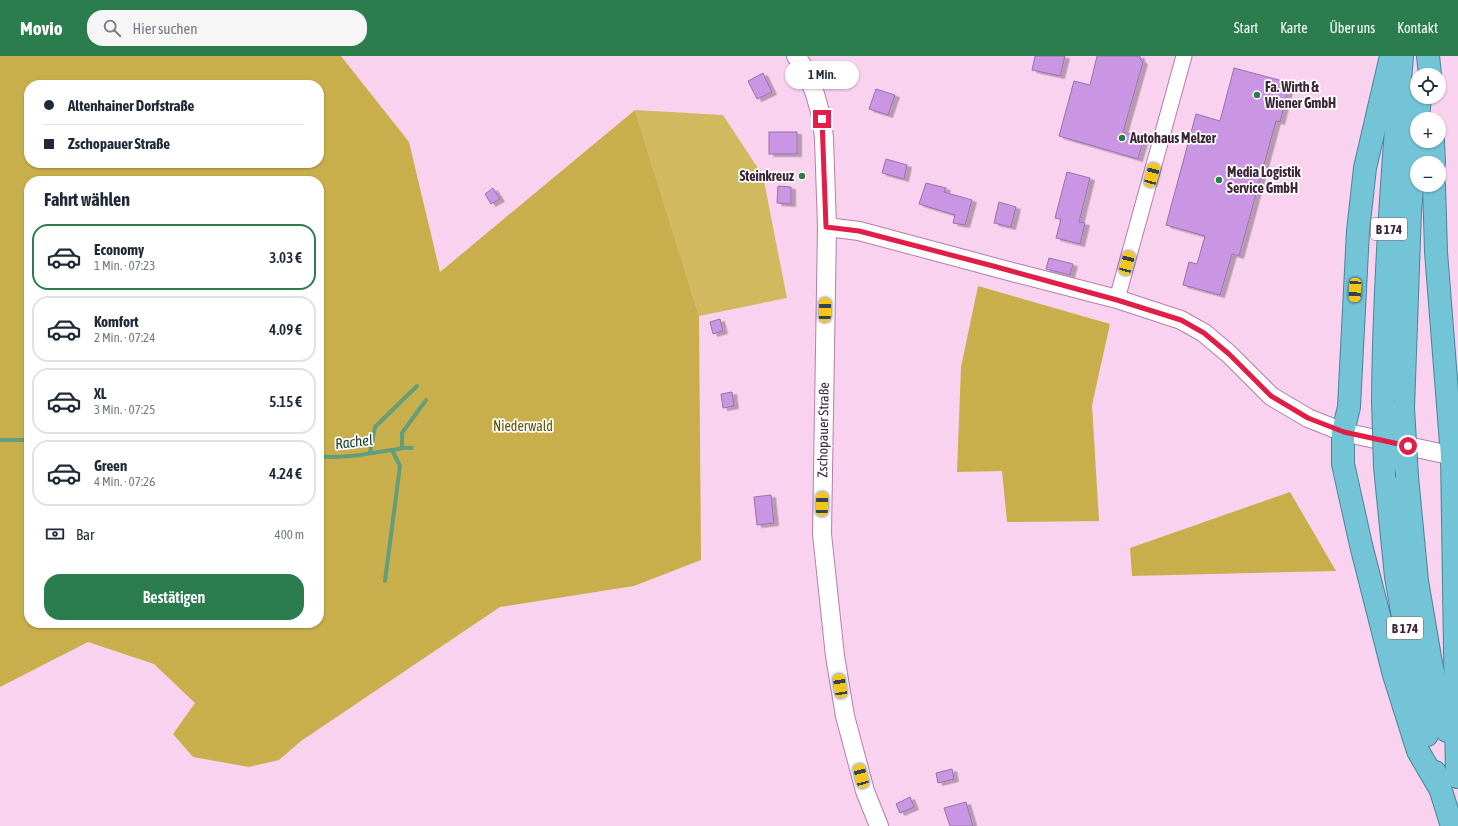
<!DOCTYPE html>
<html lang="de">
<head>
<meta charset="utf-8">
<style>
	body { margin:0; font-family:"Asap Condensed",sans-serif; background:#f6f6f7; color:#1f2937; height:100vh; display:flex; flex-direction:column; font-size:15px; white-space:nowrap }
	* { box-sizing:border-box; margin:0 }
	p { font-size:13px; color:#747a83 }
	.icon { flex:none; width:22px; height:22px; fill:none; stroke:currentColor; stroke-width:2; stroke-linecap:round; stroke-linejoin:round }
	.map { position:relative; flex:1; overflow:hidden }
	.panel { position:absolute; left:24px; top:120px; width:300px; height:452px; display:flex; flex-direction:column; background:#fff; border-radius:16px; box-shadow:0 1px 3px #0004 }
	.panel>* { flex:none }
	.banner { position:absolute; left:24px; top:24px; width:300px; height:88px; border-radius:16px; box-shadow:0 1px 3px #0004; display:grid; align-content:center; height:88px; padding:0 20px; background:#fff }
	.tools { position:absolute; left:1410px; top:12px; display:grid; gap:8px }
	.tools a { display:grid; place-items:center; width:36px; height:36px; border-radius:50%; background:#fff; box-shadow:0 1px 3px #0004; font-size:20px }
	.end { position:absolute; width:18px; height:18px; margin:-9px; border:5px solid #e11d48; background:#fff; box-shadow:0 0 0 2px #fff }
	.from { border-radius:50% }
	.bubble { position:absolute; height:28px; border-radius:14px; background:#fff; box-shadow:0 1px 3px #0004; font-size:13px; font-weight:600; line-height:28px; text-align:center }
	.car { position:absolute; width:12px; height:24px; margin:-12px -6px; border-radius:5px; box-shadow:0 0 3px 1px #0007; background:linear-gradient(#f5c518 24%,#345 0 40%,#f5c518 0 76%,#345 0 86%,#f5c518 0) }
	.banner b { display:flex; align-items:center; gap:14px; height:38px; font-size:15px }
	.banner b+b { border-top:1px solid #e0e1e3 }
	.banner i { width:10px; height:10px; background:#1f2937 }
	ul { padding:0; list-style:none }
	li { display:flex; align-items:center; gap:12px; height:66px; margin:0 8px 6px; padding:0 12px; border:2px solid #e0e1e3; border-radius:16px }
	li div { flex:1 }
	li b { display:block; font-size:15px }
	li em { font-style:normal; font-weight:600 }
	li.on { border-color:#2b7d4e }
	li>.icon { width:36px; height:36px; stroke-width:1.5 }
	h2 { padding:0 20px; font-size:18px; line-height:48px }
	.pay { display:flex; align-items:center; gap:10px; height:44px; padding:0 20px; font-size:15px }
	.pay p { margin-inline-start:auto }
	.primary-button { display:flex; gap:8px; margin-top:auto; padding:8px 20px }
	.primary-button a { flex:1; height:46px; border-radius:16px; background:#2b7d4e; color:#fff; font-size:16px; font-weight:600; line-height:46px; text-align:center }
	header { display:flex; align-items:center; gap:24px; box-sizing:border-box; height:56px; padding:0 20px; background:#2b7d4e; color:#fff }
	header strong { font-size:19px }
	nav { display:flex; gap:22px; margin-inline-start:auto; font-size:14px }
	.search { width:280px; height:36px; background:#f6f6f7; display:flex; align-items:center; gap:10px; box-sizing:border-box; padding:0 14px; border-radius:16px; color:#747a83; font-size:15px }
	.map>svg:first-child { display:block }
	.green { fill:#d1b95f }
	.forest { fill:#c9af4b; fill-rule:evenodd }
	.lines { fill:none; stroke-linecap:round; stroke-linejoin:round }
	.stream { stroke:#649d7a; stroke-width:4 }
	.building { fill:#ca95e3; stroke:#9871ab; filter:url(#shadow) }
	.minor-casing { stroke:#b77dab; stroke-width:17 }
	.tertiary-casing { stroke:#b77dab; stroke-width:20 }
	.trunk-casing { stroke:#4b8399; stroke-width:24 }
	.minor { stroke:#fff; stroke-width:15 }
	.tertiary { stroke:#fff; stroke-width:18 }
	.trunk { stroke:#74c4d7; stroke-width:22 }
	.trunk-bridge-casing { stroke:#4b8399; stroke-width:24; stroke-linecap:butt }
	.trunk-bridge { stroke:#74c4d7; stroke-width:22 }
	.route { stroke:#e11d48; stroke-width:5 }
	.poi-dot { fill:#2b7d4e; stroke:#fff; stroke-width:1.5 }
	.labels { text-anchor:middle; stroke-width:3.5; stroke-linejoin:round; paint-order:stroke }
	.shield { fill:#fff; stroke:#776674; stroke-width:1 }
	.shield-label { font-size:13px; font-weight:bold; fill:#3d2538 }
	.poi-label { font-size:14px; font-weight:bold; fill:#3d2538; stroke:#fff; text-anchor:start }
	.park-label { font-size:14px; fill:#665402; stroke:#fff }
	.street-label { font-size:14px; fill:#3d2538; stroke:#fff }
	.water-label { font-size:15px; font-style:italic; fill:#1b422a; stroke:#fff }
</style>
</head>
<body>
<header>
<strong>Movio</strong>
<div class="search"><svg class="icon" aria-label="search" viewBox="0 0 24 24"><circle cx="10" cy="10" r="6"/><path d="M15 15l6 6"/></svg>Hier suchen</div>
<nav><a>Start</a><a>Karte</a><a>Über uns</a><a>Kontakt</a></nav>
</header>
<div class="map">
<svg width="1458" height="770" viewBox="0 0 1458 770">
	<defs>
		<filter id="shadow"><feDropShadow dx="4.5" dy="2.5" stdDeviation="0" flood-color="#0004"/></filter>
	</defs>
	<rect width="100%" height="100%" fill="#f8d2ef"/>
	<path class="green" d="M635 54 723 59 763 120 787 242 699 260Z"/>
	<g class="forest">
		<path d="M0 0H341L409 86 440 216 635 54 699 260 701 504 634 530 500 551 301 685 279 704 249 711 193 701 173 678 195 647 154 608 88 586 0 631ZM29 29H319V107H29ZM29 125H319V567H29Z"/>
		<path d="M978 230 1110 268 1092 349 1099 465 1007 466 1002 415 957 416 961 311Z"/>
		<path d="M1290 436 1336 515 1132 520 1130 492Z"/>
	</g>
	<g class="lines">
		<g class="stream">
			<path d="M0 384H29"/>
			<path d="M402 391V377L426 344"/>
			<path d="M370 397 375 371 417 330"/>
			<path d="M319 400C341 403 368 398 391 394 399 393 404 391 412 392"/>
			<path d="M385 525 400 410 392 394"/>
		</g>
	</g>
	<g class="building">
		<path d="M1035 0H1065L1060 20 1032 14Z"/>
		<path d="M1097 0H1140V3L1143 6 1123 76 1144 82 1138 103 1059 80 1074 25 1090 29Z"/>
		<path d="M1234 12 1290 27 1280 66 1276 65 1239 200 1232 198 1220 239 1183 229 1189 206 1197 208 1205 180 1166 169 1196 58 1220 65Z"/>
		<path d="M763 17 772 36 757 43 748 25Z"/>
		<path d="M876 33 895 39 888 59 869 53Z"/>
		<rect x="769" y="76" width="28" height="22"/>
		<path d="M886 103 907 109 904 123 882 117Z"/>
		<path d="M1067 116 1090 122 1079 166 1085 167 1080 188 1056 182 1061 163 1055 162Z"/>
		<path d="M926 127 946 132 944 136 972 144 965 169 953 167 955 159 919 148Z"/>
		<path d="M778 130 791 131V148L777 147Z"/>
		<path d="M493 132 500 143 491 148 485 138Z"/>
		<path d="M999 146 1016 151 1011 171 994 167Z"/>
		<path d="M1049 202 1073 208 1070 219 1046 213Z"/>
		<path d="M720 263 723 275 713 278 710 266Z"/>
		<path d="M732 336 734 350 723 352 721 338Z"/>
		<path d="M771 439 774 467 757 469 754 441Z"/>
		<path d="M952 713 954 723 938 727 936 717Z"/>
		<path d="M910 741 914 751 900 757 896 748Z"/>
		<path d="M966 746 973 770H950L944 752Z"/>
	</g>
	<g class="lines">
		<defs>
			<path id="minor" d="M1117 243 1184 0"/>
			<g id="tertiary">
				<path d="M796 0 805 13 815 38 822 63 824 83 827 171 822 478 835 600 845 660 865 735 879 770"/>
				<path d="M827 171 859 175 1016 217 1117 243 1181 264 1204 277 1229 298 1271 340 1308 362 1343 376 1458 401"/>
			</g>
			<g id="trunk">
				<path d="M1391 0 1365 112 1358 175 1349 351 1343 376V408L1361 489 1394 619 1418 695 1439 731"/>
				<path d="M1428 0 1430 19"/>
				<path d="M1418 63 1420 41"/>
				<path d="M1433 85 1434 107"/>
				<path d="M1434 129 1436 196 1452 400 1457 721"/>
				<path d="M1383 345C1384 230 1392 115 1402 0"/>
				<path d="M1403 352 1410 155 1417 72"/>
				<path d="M1385 411 1396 521 1415 629 1427 679"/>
				<path d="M1407 421 1417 525 1431 607 1447 675"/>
				<path d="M1435 716 1452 770"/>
			</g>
		</defs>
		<use href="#minor" class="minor-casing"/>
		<use href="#tertiary" class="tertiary-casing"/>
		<use href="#trunk" class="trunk-casing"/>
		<use href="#minor" class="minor"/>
		<use href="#tertiary" class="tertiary"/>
		<use href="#trunk" class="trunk"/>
		<defs>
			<g id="trunk-bridge">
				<path d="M1383 345 1385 411"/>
				<path d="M1403 352 1407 421"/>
			</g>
		</defs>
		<use href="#trunk-bridge" class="trunk-bridge-casing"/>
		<use href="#trunk-bridge" class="trunk-bridge"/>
	</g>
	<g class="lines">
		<path class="route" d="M822 63 826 171 859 175 993 210 1117 244 1181 264 1204 277 1229 298 1271 340 1308 362 1344 376 1408 390"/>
	</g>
	<g class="poi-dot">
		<circle cx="1257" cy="39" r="4"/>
		<circle cx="1122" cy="82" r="4"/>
		<circle cx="802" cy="120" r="4"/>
		<circle cx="1219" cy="124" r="4"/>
	</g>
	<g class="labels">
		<g class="shield">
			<rect x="1371" y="162" width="36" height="22" rx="3"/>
			<rect x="1387" y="561" width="36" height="22" rx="3"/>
		</g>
		<g class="shield-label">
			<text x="1389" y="178">B 174</text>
			<text x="1405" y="577">B 174</text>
		</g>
		<g class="poi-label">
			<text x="1265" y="36">Fa. Wirth &amp;<tspan x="1265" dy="16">Wiener GmbH</tspan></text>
			<text x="1130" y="87">Autohaus Melzer</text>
			<text x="1227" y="121">Media Logistik<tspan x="1227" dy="16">Service GmbH</tspan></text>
			<text x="794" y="125" text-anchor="end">Steinkreuz</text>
		</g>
		<g class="park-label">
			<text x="523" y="375">Niederwald</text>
		</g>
		<g class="street-label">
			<text transform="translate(823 374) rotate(-89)" y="5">Zschopauer Straße</text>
		</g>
		<g class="water-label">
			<text transform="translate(354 386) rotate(-7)" y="5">Rachel</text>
		</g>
	</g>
</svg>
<div class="tools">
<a><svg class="icon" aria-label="locate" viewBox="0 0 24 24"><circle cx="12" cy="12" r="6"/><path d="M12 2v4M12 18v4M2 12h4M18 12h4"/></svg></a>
<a>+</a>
<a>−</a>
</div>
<i class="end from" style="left:1408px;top:390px"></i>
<i class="end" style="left:822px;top:63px"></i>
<div class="bubble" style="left:785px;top:5px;width:74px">1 Min.</div>
<i class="car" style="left:1152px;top:119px;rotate:15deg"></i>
<i class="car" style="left:1127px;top:207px;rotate:15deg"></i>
<i class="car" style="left:1355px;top:234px;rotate:183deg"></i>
<i class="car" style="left:825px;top:254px;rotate:1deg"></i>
<i class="car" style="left:822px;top:448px;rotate:1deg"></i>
<i class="car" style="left:840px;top:630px;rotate:351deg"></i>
<i class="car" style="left:861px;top:720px;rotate:345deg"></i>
<div class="banner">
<b><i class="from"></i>Altenhainer Dorfstraße</b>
<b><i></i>Zschopauer Straße</b>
</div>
<section class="panel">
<h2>Fahrt wählen</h2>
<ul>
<li class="on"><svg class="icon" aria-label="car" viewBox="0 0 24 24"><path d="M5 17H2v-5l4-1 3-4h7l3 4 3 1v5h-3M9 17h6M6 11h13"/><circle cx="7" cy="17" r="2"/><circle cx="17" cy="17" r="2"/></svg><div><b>Economy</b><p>1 Min. · 07:23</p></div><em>3.03 €</em></li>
<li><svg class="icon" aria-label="car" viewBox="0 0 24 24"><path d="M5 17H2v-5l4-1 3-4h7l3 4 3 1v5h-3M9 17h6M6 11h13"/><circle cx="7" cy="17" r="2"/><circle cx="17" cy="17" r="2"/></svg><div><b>Komfort</b><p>2 Min. · 07:24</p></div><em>4.09 €</em></li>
<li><svg class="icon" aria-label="car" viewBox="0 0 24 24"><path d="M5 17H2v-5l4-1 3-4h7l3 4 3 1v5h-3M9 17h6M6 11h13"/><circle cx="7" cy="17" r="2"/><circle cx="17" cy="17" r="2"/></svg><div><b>XL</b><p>3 Min. · 07:25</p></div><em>5.15 €</em></li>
<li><svg class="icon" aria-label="car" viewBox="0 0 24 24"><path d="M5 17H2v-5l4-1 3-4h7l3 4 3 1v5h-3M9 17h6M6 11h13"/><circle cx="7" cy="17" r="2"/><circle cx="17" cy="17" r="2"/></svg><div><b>Green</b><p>4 Min. · 07:26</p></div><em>4.24 €</em></li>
</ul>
<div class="pay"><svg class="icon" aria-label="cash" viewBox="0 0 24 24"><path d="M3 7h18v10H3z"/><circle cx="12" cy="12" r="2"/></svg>Bar<p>400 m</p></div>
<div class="primary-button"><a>Bestätigen</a></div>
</section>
</div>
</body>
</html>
